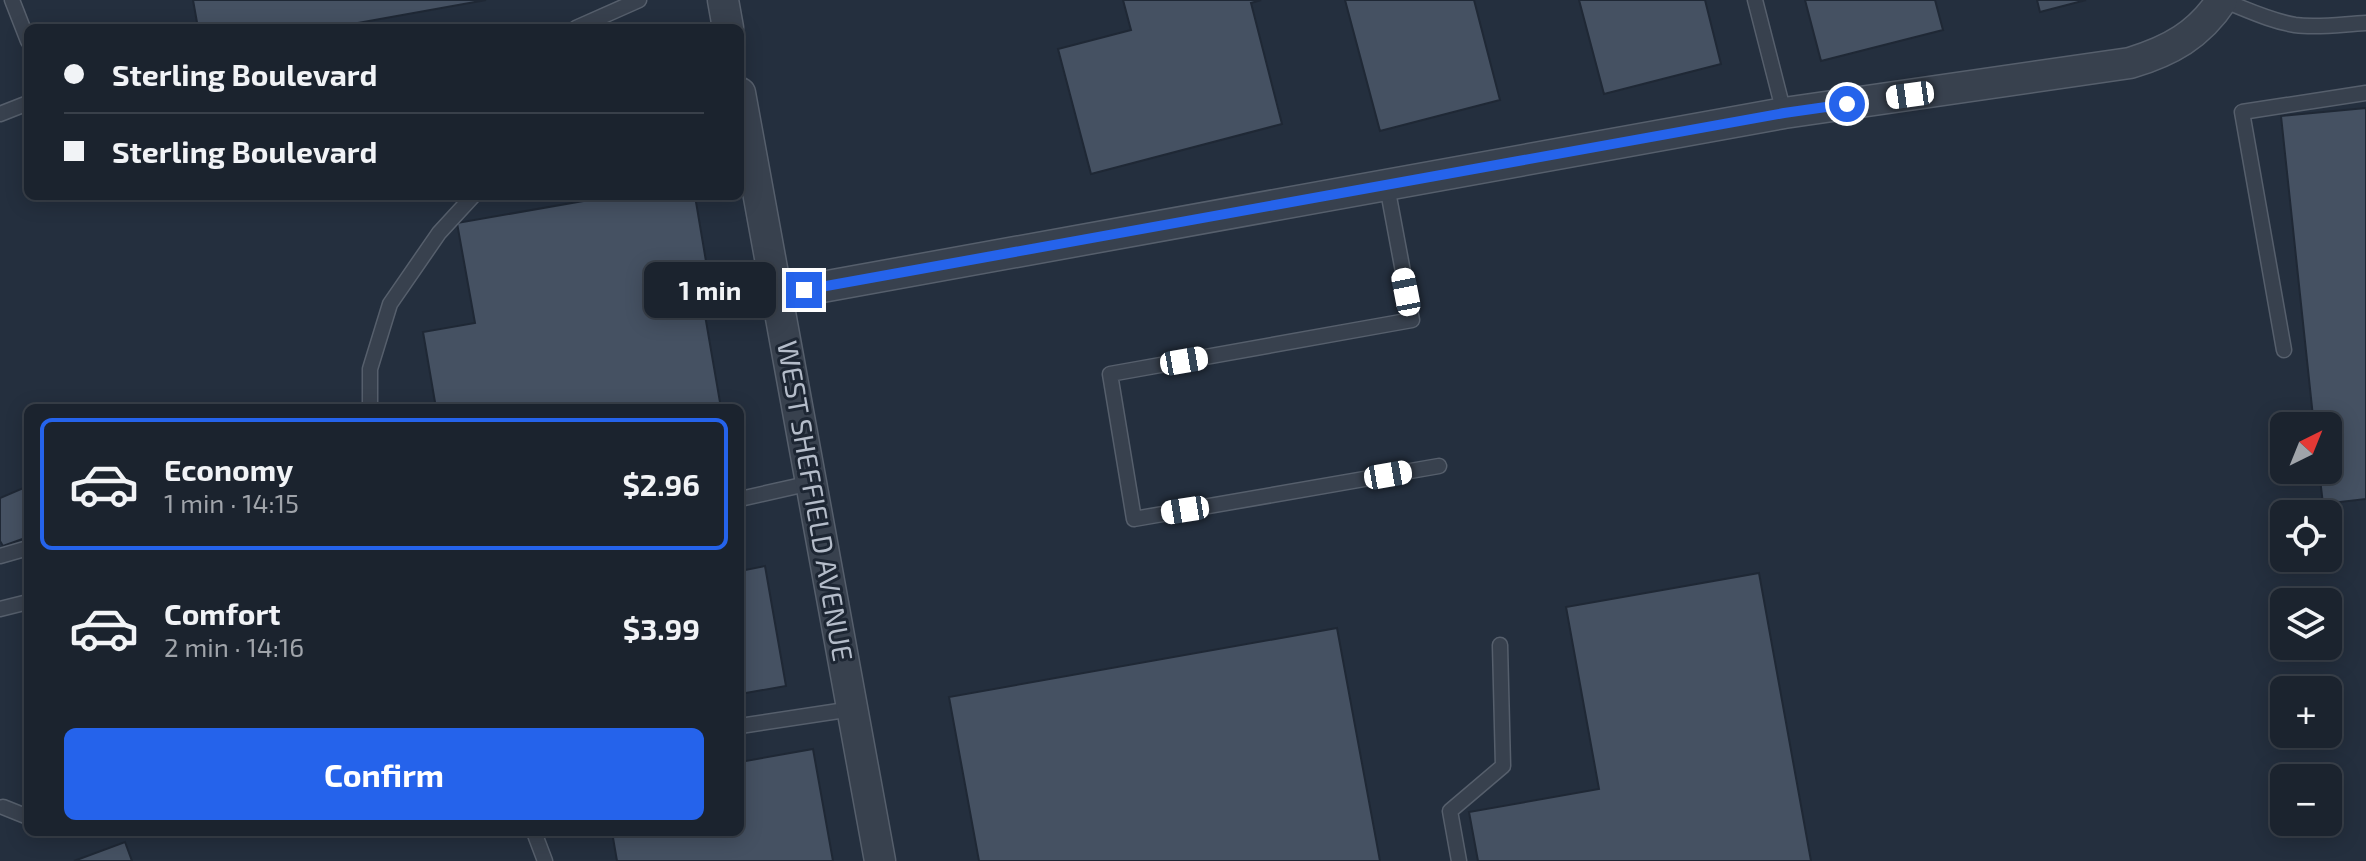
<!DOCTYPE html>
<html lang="en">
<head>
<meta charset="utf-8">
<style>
	body { margin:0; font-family:"Exo 2",sans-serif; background:#242b36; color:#f1f3f6; height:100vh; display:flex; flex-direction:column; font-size:30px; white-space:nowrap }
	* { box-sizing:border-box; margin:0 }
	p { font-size:26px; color:#a0a4aa }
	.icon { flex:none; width:44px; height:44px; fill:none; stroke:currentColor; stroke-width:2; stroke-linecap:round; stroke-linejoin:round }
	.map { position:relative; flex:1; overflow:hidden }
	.panel { position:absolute; left:24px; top:404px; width:720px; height:432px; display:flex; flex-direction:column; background:#1b232e; border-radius:12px; box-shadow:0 4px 20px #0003,0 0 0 2px #39404a }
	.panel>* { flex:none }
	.banner { position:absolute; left:24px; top:24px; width:720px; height:176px; border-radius:12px; box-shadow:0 4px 20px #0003,0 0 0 2px #39404a; display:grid; align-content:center; height:176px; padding:0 40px; background:#1b232e }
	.needle { width:52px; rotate:43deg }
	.controls { position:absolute; left:2270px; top:412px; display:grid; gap:16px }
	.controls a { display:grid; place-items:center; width:72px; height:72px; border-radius:12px; background:#1b232e; box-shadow:0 4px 20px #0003,0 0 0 2px #39404a; font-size:40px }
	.end { position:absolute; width:36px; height:36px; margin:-18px; border:10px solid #2563eb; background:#fff; box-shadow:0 0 0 4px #fff }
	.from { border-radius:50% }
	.bubble { position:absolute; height:56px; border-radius:12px; background:#1b232e; box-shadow:0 4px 20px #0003,0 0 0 2px #39404a; font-size:26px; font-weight:700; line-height:56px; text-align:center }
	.car { position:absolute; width:24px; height:48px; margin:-24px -12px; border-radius:10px; box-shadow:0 0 6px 2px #0007; background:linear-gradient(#fff 24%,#345 0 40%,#fff 0 76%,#345 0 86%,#fff 0) }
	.banner b { display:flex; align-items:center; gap:28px; height:76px; font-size:30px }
	.banner b+b { border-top:2px solid #39404a }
	.banner i { width:20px; height:20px; background:#f1f3f6 }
	ul { padding:14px 0 0; list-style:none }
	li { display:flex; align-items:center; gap:24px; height:132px; margin:0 16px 12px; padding:0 24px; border:4px solid transparent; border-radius:12px }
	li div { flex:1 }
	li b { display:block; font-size:30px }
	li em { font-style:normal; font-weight:700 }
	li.on { border-color:#2563eb }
	li>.icon { width:72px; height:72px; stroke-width:1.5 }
	.cta { display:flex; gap:16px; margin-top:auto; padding:16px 40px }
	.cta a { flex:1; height:92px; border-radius:12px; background:#2563eb; color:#fff; font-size:32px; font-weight:700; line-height:92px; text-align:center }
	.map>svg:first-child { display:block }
	.building { fill:#455162; stroke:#1f2835; stroke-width:2 }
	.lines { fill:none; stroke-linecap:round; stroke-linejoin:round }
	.service-casing { stroke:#565f6c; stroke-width:17 }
	.minor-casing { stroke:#565f6c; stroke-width:33 }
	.service { stroke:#38414e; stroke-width:14 }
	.minor { stroke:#38414e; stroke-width:30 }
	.route { stroke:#2563eb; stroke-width:10 }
	.labels { text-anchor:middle; stroke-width:6; stroke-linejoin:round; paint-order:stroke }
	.street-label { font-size:28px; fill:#b4bcc9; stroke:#1d2633 }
</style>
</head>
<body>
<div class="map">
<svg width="2366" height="861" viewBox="0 0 2366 861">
	<rect width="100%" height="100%" fill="#242f3e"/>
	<g class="building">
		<path d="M193 0H486L330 28H198Z"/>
		<path d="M1123 0H1261L1251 3 1282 124 1091 174 1058 49 1131 30Z"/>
		<path d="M1345 0H1474L1500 100 1380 131Z"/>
		<path d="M1579 0H1705L1721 64 1604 94Z"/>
		<path d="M1805 0H1935L1943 30 1821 61Z"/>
		<path d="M2037 0H2086L2040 12Z"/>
		<path d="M2366 108V499L2323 504 2319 470H2328V426H2314L2281 116Z"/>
		<path d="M612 196H695L711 291 701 292 721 408H436L423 332 475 323 457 223Z"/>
		<path d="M28 486V537L3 546 0 541V498Z"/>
		<path d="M765 566 786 686 740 694V571Z"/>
		<path d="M1759 573 1811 861H1478L1469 812 1599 789 1566 607Z"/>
		<path d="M1337 628 1380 861H979L949 697Z"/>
		<path d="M813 749 833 861H617L612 832H740V762Z"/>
		<path d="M125 842 132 861H74Z"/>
	</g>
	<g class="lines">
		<defs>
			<g id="service">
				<path d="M12 0 28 41"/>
				<path d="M1755 0 1784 113"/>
				<path d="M2222 0C2246 9 2270 21 2295 25 2319 28 2343 24 2366 23"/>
				<path d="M576 28 639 0"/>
				<path d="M0 114 28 103"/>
				<path d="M1387 186 1412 320 1110 374 1134 519 1439 466"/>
				<path d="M2284 350 2242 112 2366 93"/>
				<path d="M370 408V369L390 304 439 233 473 196"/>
				<path d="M740 499 811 483"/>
				<path d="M0 556 28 548"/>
				<path d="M0 609 28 602"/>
				<path d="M740 726 852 709"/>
				<path d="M3 807 28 817"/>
				<path d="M534 832 545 861"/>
				<path d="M1459 861 1450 811 1503 766 1500 645"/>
			</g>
			<g id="minor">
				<path d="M723 0 728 28"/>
				<path d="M740 93 880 861"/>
				<path d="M778 295 1784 113 2130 63C2170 51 2199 35 2222 0"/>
			</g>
		</defs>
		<use href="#service" class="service-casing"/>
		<use href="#minor" class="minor-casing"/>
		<use href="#service" class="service"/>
		<use href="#minor" class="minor"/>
	</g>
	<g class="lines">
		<path class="route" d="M804 290 1784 113 1847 104"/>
	</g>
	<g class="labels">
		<g class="street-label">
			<text transform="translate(815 501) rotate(80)" y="10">WEST SHEFFIELD AVENUE</text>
		</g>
	</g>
</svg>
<div class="controls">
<a><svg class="needle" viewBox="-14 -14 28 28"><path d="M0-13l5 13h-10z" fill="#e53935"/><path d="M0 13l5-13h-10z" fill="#a0a4aa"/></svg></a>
<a><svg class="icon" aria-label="locate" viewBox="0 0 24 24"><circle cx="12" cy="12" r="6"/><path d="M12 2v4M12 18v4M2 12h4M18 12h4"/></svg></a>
<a><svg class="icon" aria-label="layers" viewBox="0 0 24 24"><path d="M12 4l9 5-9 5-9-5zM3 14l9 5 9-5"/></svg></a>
<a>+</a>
<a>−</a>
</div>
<i class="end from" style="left:1847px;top:104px"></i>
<i class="end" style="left:804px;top:290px"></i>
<div class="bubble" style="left:644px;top:262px;width:132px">1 min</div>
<i class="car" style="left:1910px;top:95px;rotate:262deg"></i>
<i class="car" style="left:1406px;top:292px;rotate:349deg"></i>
<i class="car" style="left:1184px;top:361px;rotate:80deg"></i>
<i class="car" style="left:1388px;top:475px;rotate:80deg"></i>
<i class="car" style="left:1185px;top:510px;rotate:261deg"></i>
<div class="banner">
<b><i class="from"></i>Sterling Boulevard</b>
<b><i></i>Sterling Boulevard</b>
</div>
<section class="panel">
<ul>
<li class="on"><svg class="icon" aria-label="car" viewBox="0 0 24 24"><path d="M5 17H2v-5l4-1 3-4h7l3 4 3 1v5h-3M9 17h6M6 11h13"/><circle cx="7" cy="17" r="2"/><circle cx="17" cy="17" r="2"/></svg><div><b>Economy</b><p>1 min · 14:15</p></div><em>$2.96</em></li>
<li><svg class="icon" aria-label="car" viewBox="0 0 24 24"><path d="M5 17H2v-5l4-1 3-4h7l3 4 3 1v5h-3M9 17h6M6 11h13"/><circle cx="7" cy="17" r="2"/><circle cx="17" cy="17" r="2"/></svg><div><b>Comfort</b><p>2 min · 14:16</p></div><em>$3.99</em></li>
</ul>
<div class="cta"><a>Confirm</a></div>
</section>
</div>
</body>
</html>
